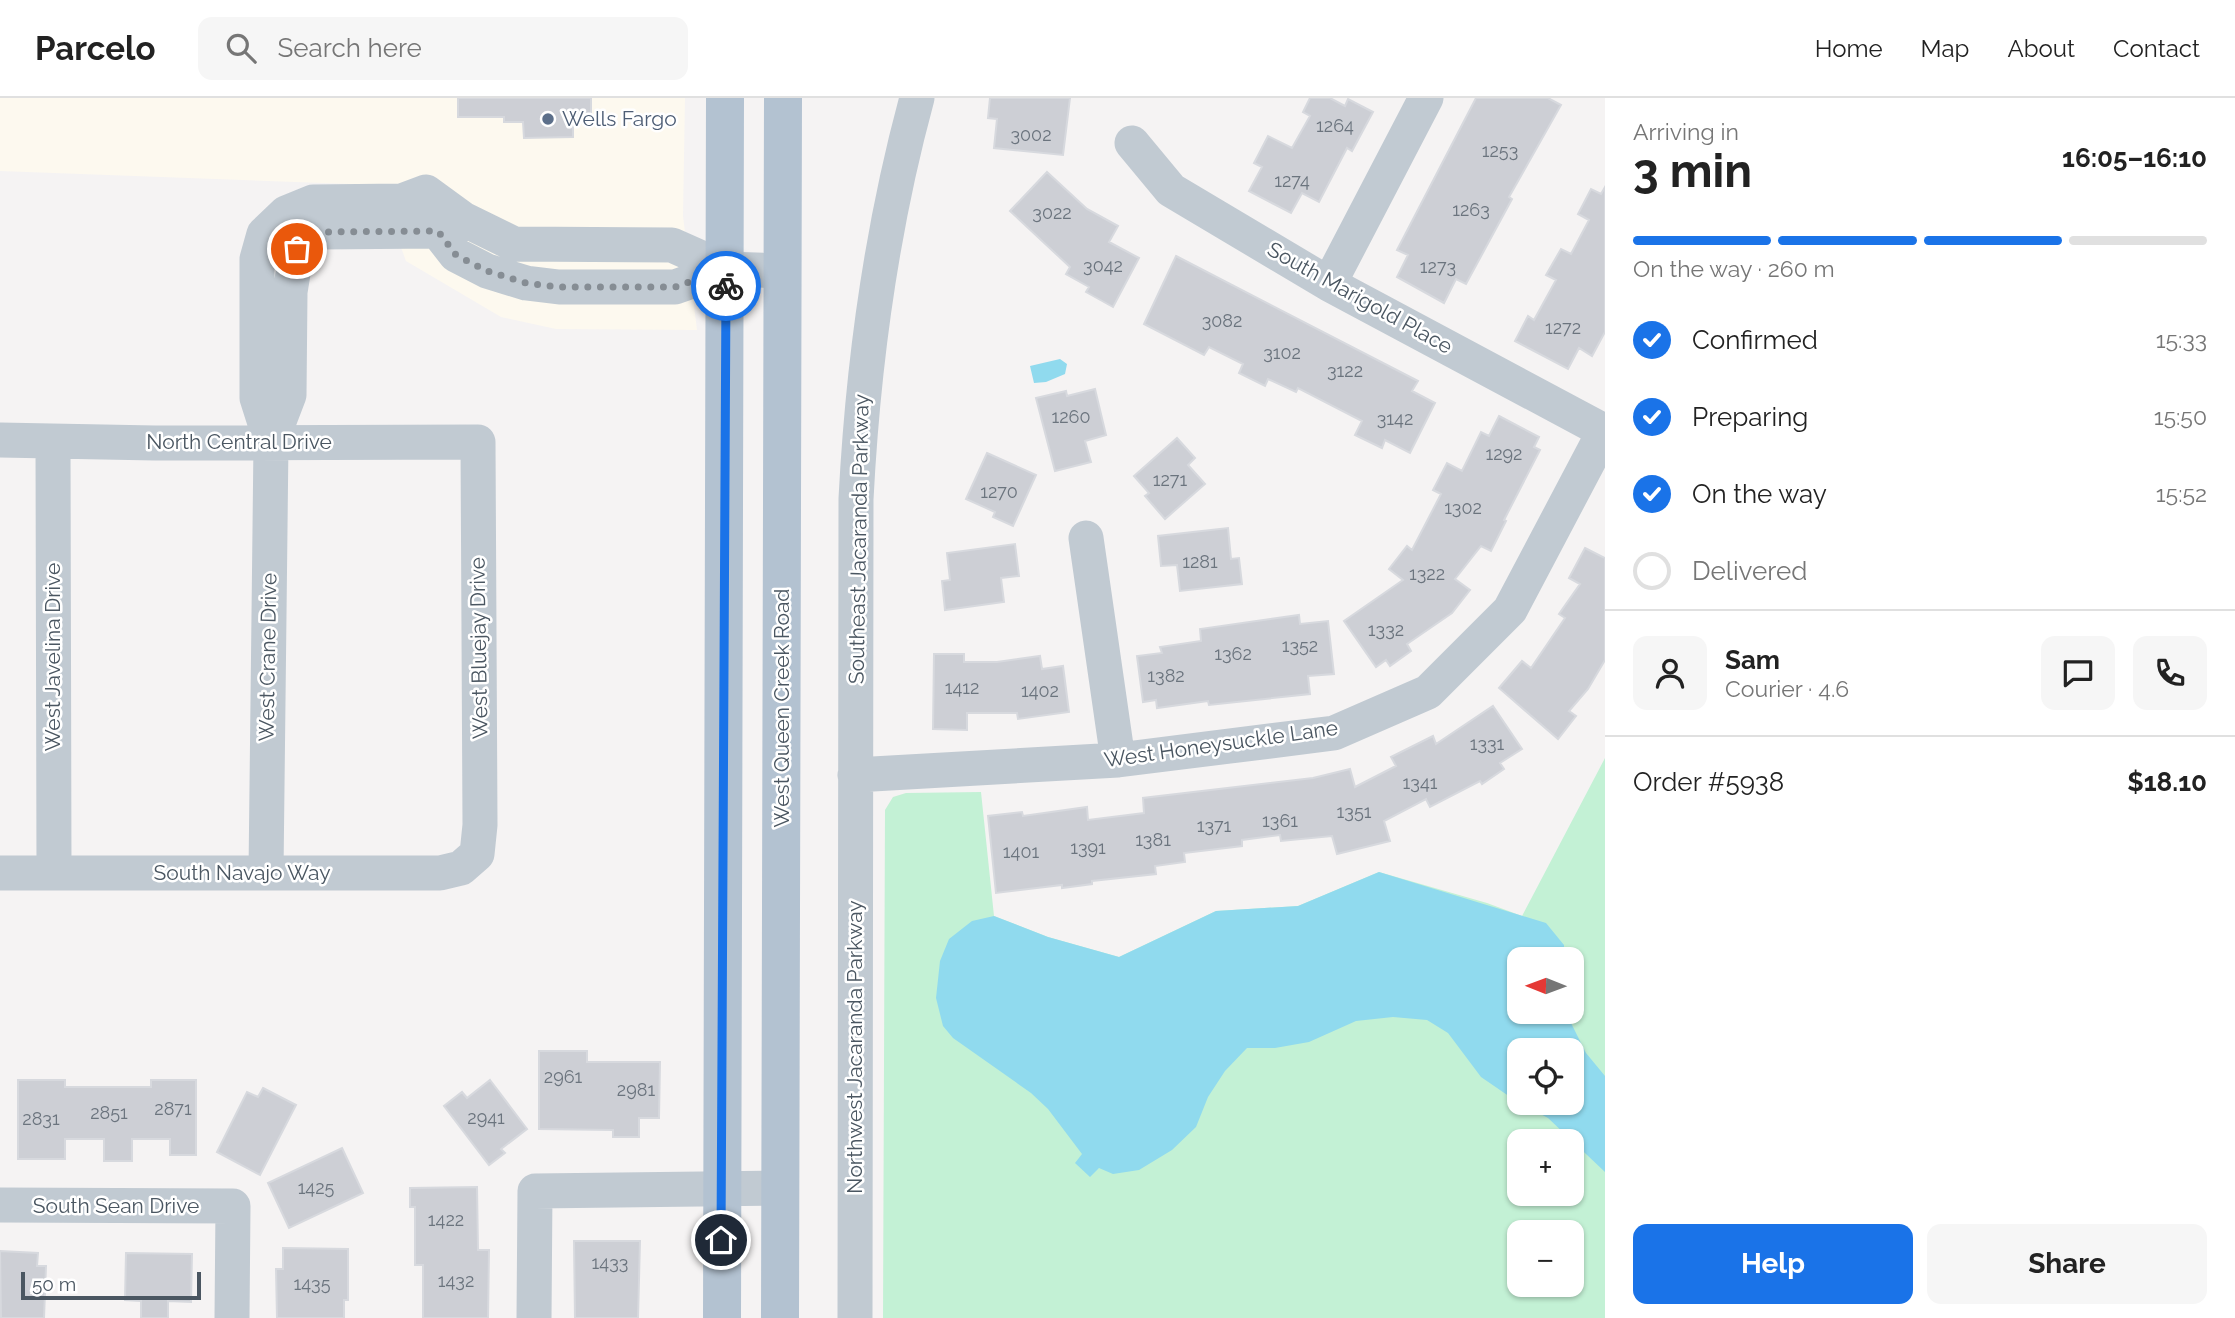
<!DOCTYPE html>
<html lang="en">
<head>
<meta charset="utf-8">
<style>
  body { margin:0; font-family:Raleway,sans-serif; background:#f6f6f6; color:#222; height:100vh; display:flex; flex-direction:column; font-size:26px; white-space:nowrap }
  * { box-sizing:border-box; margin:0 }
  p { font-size:23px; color:#767676 }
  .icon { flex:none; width:38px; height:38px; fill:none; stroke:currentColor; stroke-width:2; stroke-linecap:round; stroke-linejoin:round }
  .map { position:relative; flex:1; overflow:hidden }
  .details { display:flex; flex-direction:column; background:#fff; width:630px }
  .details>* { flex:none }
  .needle { width:46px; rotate:271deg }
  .fabs { position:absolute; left:1507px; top:849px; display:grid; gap:14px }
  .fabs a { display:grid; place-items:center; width:77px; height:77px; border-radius:14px; background:#fff; box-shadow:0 2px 5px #0004; font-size:35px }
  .scale { position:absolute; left:21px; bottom:18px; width:180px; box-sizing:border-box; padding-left:7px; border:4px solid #4a5661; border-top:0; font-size:19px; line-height:24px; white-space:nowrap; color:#4a5661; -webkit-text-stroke:5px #fff; paint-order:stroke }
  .pin { position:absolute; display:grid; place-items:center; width:60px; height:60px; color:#fff; margin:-30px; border:4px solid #fff; border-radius:50%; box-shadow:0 2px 7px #0007 }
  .courier { position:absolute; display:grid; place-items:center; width:70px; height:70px; margin:-35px; border:5px solid #1a73e8; border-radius:50%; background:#fff; color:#222; box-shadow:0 2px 9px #0007 }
  .summary em { font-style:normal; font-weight:700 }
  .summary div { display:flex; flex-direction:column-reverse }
  .summary { display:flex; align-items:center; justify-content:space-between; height:119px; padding:0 28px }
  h1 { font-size:46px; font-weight:700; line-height:52px }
  .bar { display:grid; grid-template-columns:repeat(4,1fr); gap:10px 7px; align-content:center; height:84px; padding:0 28px }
  .bar i { height:9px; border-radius:5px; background:#e0e0e0 }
  .bar .active { background:#1a73e8 }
  .bar p { grid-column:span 4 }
  .line { display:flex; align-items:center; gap:18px; padding:0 28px; border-top:2px solid #e0e0e0 }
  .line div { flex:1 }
  .round { display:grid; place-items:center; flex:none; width:74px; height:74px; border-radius:14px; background:#f6f6f6 }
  ol { padding:0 28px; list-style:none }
  li { display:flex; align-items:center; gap:21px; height:77px }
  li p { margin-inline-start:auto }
  li .icon { padding:7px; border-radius:50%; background:#1a73e8; color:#fff; stroke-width:4 }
  li:last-child { color:#767676 }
  li i { width:38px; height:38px; border:4px solid #e0e0e0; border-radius:50% }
  .primary-button { display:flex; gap:14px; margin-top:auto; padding:14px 28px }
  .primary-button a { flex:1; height:80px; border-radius:14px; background:#1a73e8; color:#fff; font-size:28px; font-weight:700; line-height:80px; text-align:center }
  .primary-button a+a { background:#f6f6f6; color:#222 }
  header { display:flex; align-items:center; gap:42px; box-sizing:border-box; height:98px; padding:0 35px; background:#fff; border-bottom:2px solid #e0e0e0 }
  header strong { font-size:33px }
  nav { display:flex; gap:38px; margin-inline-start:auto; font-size:24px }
  .search { width:490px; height:63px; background:#f6f6f6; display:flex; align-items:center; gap:18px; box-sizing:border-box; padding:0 24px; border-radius:14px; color:#767676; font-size:26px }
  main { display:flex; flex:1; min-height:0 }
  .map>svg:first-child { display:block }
  .commercial { fill:#fdf9ef }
  .green { fill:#c3f1d5; fill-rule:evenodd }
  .water { fill:#90daee; fill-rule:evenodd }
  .building { fill:#cdcfd5; stroke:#d7d9de; stroke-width:2 }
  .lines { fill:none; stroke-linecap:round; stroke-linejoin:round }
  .minor { stroke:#c1cad2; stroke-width:35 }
  .major { stroke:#b3c2d1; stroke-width:38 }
  .done { stroke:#868d94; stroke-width:7; stroke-dasharray:0 12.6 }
  .route { stroke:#1a73e8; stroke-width:9 }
  .service-dot { fill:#5c6f8a; stroke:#fff; stroke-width:2.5 }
  .labels { text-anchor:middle; stroke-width:5; stroke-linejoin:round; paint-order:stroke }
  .number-label { font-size:18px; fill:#6b747e }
  .service-label { font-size:21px; fill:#4e5e75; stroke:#fff; text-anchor:start }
  .street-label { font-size:21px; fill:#4a5661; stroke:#fff }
</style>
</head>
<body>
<header>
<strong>Parcelo</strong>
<div class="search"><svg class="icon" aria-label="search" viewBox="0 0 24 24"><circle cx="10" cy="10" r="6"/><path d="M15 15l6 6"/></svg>Search here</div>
<nav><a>Home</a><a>Map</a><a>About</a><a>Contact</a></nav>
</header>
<main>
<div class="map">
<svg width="1605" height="1220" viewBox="0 0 1605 1220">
  <rect width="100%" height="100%" fill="#f5f3f3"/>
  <!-- commercial -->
  <path class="commercial" d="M0 0H685L683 118 697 232 556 231 501 219 406 163 378 87 0 73Z"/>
  <!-- green -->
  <path class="green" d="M1605 660V1220H883L885 712 893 699 906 695 981 694 994 818 1048 839 1119 859 1216 813 1298 808 1379 774 1487 805 1522 818ZM1519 861H1572V914H1519ZM1519 952H1572V1004H1519ZM1519 1043H1572V1096H1519ZM1519 1134H1572V1186H1519Z"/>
  <!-- water -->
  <path class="water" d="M1060 261 1067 266 1065 276 1046 284 1034 285 1030 268Z
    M1379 774 1546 825 1564 847V861H1519V914H1569L1570 923 1586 955 1605 978V1074L1548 1020 1516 1003 1481 979 1448 935 1427 922 1393 919 1356 923 1309 944 1275 950H1247L1225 973 1208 999 1196 1029 1172 1052 1139 1072 1113 1076 1099 1070 1090 1079 1075 1065 1082 1056 1048 1011 1031 995 953 940 943 928 936 900 940 863 949 841 972 823 994 818 1048 839 1119 859 1216 813 1298 808ZM1519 952H1572V1004H1519Z"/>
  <!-- building -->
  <path class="building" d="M458 0H591V22H573V39L524 40 523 24H504V19H458Z
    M990 0H1070L1063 57 994 50 997 21 988 20Z
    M1310 0H1330L1345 8 1348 1 1373 14 1352 53 1347 50 1319 104 1302 95 1291 115 1249 93 1262 69 1254 65 1268 38 1292 50 1310 18 1303 14Z
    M1476 0H1548L1561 7 1509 99 1512 101 1466 186 1456 181 1444 205 1397 179 1408 157 1397 152Z
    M1047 74 1087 111 1118 128 1109 144 1139 160 1113 209 1086 194 1089 189 1066 176 1070 169 1010 113Z
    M1605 89V234L1592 258 1579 250 1568 271 1515 243 1528 218 1534 222 1556 182 1546 177 1561 151 1571 156 1589 122 1578 116 1591 91 1601 96Z
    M1176 158 1418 283 1412 293 1435 305 1410 355 1385 342 1382 350 1355 337 1362 323 1298 290 1296 294 1268 281 1265 288 1239 275 1243 266 1209 249 1204 257 1144 226Z
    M1095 291 1106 337 1085 343 1091 364 1055 373 1036 300 1066 293 1067 298Z
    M1499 318 1539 339 1534 349 1540 352 1504 422 1506 423 1491 453 1481 448 1455 481 1470 492 1452 515 1407 546 1411 553 1390 568 1386 562 1376 569 1344 523 1403 482 1389 471 1407 448 1412 452 1441 396 1433 392 1447 365 1462 373 1481 334 1489 338Z
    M1177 340 1195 360 1188 367 1205 386 1165 421 1145 398 1149 395 1134 378Z
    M987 355 1036 377 1013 428 993 419 995 414 966 401Z
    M1228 430 1231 461 1239 460 1242 486 1180 493 1177 467 1161 468 1158 438Z
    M1015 446 1019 478 1001 480 1004 504 945 512 942 483 950 482 947 455Z
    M1585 450 1605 460V562L1588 591 1569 613 1576 618 1558 641 1499 590 1522 563 1531 570 1565 520 1559 516 1580 486 1569 480Z
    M1299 517 1300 526 1328 523 1334 576 1308 578 1310 596 1209 607 1208 603 1157 610 1156 602 1143 604 1137 558 1162 555 1160 549 1201 543 1200 531Z
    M934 556H964V564H997L1040 558 1042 571 1063 568 1069 614 1018 621 1017 615H967V632L933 631Z
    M1493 608 1522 651 1500 665 1504 671 1482 686 1480 683 1430 709 1426 701 1384 723 1390 743 1337 756 1332 738 1281 743 1280 737 1242 742V748L1184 755 1185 764 1155 768 1156 776 1092 783V786L1062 790V787L996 795 988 718 1022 714 1023 718 1087 709 1088 722 1144 715 1143 700 1313 680 1350 671 1355 689 1396 668 1391 659 1433 638 1436 646Z
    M539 953H587V964H660L659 1020H639V1039H613V1032L539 1031Z
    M18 982H65V989H151V982H196V1057H170V1041H132V1063H104V1041H65V1061H18Z
    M490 982 527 1031 501 1051 505 1055 489 1067 444 1008 462 994 467 1000Z
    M263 990 296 1007 260 1077 217 1054 247 994 258 999Z
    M342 1050 363 1095 289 1130 268 1085Z
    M477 1089 478 1152H489L488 1220H423V1167H415V1109H410V1090Z
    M574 1143H640L638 1220H575Z
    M283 1150 348 1151V1202H344V1220H277L276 1171H283Z
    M0 1153 38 1155 37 1168H46L44 1220H1Z
    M126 1155 192 1156 191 1204 168 1203V1220H141V1203L125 1202Z"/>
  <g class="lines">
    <!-- minor -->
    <path class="minor" d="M1132 45 1171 92 1329 186 1604 333
      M426 94 431 125 456 157 487 173 526 185 559 189H675L726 171 783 173
      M426 94 463 121 514 146 672 147 726 171
      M1329 186 1426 0
      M0 342 155 345 478 344 480 727 477 756 461 770 440 775H0
      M53 344 54 775
      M271 344 289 297 290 194 297 151 317 134 438 133
      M1086 440 1118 662
      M855 677 1118 662 1334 635 1428 594 1510 512 1605 332
      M266 775 271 344 257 300V161L264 136 286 115 313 104 402 103 426 94
      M0 1107 233 1108 232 1220
      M534 1220 535 1093 780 1090
      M855 1220 856 401C863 265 881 132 917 0"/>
    <!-- major -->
    <path class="major" d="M722 1220 725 0
      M780 1220 783 0"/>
  </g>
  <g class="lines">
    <!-- done -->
    <path class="done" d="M297 151 317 134 438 133 456 157 487 173 526 185 559 189H675L726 171V188"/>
    <!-- route -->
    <path class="route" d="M721 1142 726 188"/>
  </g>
  <!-- markers -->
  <circle class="service-dot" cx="548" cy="21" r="7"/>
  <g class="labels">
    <!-- number labels -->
    <g class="number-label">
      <text x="1335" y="34">1264</text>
      <text x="1031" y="43">3002</text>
      <text x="1500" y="59">1253</text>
      <text x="1292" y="89">1274</text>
      <text x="1471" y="118">1263</text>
      <text x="1052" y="121">3022</text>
      <text x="1103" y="174">3042</text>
      <text x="1438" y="175">1273</text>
      <text x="1222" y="229">3082</text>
      <text x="1563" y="236">1272</text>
      <text x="1282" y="261">3102</text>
      <text x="1345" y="279">3122</text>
      <text x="1071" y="325">1260</text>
      <text x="1395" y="327">3142</text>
      <text x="1504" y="362">1292</text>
      <text x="1170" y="388">1271</text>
      <text x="999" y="400">1270</text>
      <text x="1463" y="416">1302</text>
      <text x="1200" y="470">1281</text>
      <text x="1427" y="482">1322</text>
      <text x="1386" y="538">1332</text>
      <text x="1300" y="554">1352</text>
      <text x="1233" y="562">1362</text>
      <text x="1166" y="584">1382</text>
      <text x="962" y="596">1412</text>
      <text x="1040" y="599">1402</text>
      <text x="1487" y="652">1331</text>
      <text x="1420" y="691">1341</text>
      <text x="1354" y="720">1351</text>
      <text x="1280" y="729">1361</text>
      <text x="1214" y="734">1371</text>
      <text x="1153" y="748">1381</text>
      <text x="1088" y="756">1391</text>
      <text x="1021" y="760">1401</text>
      <text x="563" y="985">2961</text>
      <text x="636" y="998">2981</text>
      <text x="173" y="1017">2871</text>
      <text x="109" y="1021">2851</text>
      <text x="486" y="1026">2941</text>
      <text x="41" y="1027">2831</text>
      <text x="316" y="1096">1425</text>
      <text x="446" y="1128">1422</text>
      <text x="610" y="1171">1433</text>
      <text x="456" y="1189">1432</text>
      <text x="312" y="1192">1435</text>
    </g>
    <!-- service labels -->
    <g class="service-label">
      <text x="562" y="28">Wells Fargo</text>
    </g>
    <!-- street labels -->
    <g class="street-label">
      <text transform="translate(1360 200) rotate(29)" y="7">South Marigold Place</text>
      <text x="239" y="351">North Central Drive</text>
      <text transform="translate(859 441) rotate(-89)" y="7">Southeast Jacaranda Parkway</text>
      <text transform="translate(479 550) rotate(-91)" y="7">West Bluejay Drive</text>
      <text transform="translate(53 559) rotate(-90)" y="7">West Javelina Drive</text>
      <text transform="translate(268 559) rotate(-89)" y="7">West Crane Drive</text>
      <text transform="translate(782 610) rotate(-90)" y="7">West Queen Creek Road</text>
      <text transform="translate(1221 646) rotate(-8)" y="7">West Honeysuckle Lane</text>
      <text x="242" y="782">South Navajo Way</text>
      <text transform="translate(855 949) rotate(-90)" y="7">Northwest Jacaranda Parkway</text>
      <text x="116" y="1115">South Sean Drive</text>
    </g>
  </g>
</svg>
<div class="fabs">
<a><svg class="needle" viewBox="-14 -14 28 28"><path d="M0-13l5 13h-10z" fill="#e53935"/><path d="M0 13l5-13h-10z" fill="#767676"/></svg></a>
<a><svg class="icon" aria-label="locate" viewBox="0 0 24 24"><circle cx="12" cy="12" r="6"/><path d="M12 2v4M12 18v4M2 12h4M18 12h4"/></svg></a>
<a>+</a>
<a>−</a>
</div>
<div class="scale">50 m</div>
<div class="pin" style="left:297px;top:151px;background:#ea580c"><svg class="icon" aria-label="bag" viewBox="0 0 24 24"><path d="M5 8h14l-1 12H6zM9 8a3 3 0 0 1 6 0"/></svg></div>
<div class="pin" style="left:721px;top:1142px;background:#1f2937"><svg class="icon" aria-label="home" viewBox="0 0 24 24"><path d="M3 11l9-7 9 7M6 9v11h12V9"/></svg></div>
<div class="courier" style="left:726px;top:188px"><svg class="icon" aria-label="bike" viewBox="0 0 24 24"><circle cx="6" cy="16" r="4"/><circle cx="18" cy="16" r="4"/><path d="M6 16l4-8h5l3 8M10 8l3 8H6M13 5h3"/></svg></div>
</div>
<section class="details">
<div class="summary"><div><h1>3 min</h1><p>Arriving in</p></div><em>16:05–16:10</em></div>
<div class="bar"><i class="active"></i><i class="active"></i><i class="active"></i><i></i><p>On the way · 260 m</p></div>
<ol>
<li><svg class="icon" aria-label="check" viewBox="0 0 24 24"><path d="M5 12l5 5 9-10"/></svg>Confirmed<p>15:33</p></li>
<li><svg class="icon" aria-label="check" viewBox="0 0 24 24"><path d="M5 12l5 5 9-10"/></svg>Preparing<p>15:50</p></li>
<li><svg class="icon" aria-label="check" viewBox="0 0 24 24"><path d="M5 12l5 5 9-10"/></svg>On the way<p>15:52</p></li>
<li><i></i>Delivered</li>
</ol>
<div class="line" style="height:126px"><a class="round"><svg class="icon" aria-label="person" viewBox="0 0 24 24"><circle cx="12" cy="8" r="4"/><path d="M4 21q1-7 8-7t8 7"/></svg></a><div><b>Sam</b><p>Courier · 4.6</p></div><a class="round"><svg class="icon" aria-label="chat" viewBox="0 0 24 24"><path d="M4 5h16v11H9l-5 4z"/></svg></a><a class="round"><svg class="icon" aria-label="phone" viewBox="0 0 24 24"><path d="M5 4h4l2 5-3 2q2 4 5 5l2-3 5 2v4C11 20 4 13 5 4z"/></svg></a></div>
<div class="line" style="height:91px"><div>Order #5938</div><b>$18.10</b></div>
<div class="primary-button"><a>Help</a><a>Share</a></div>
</section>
</main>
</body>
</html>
